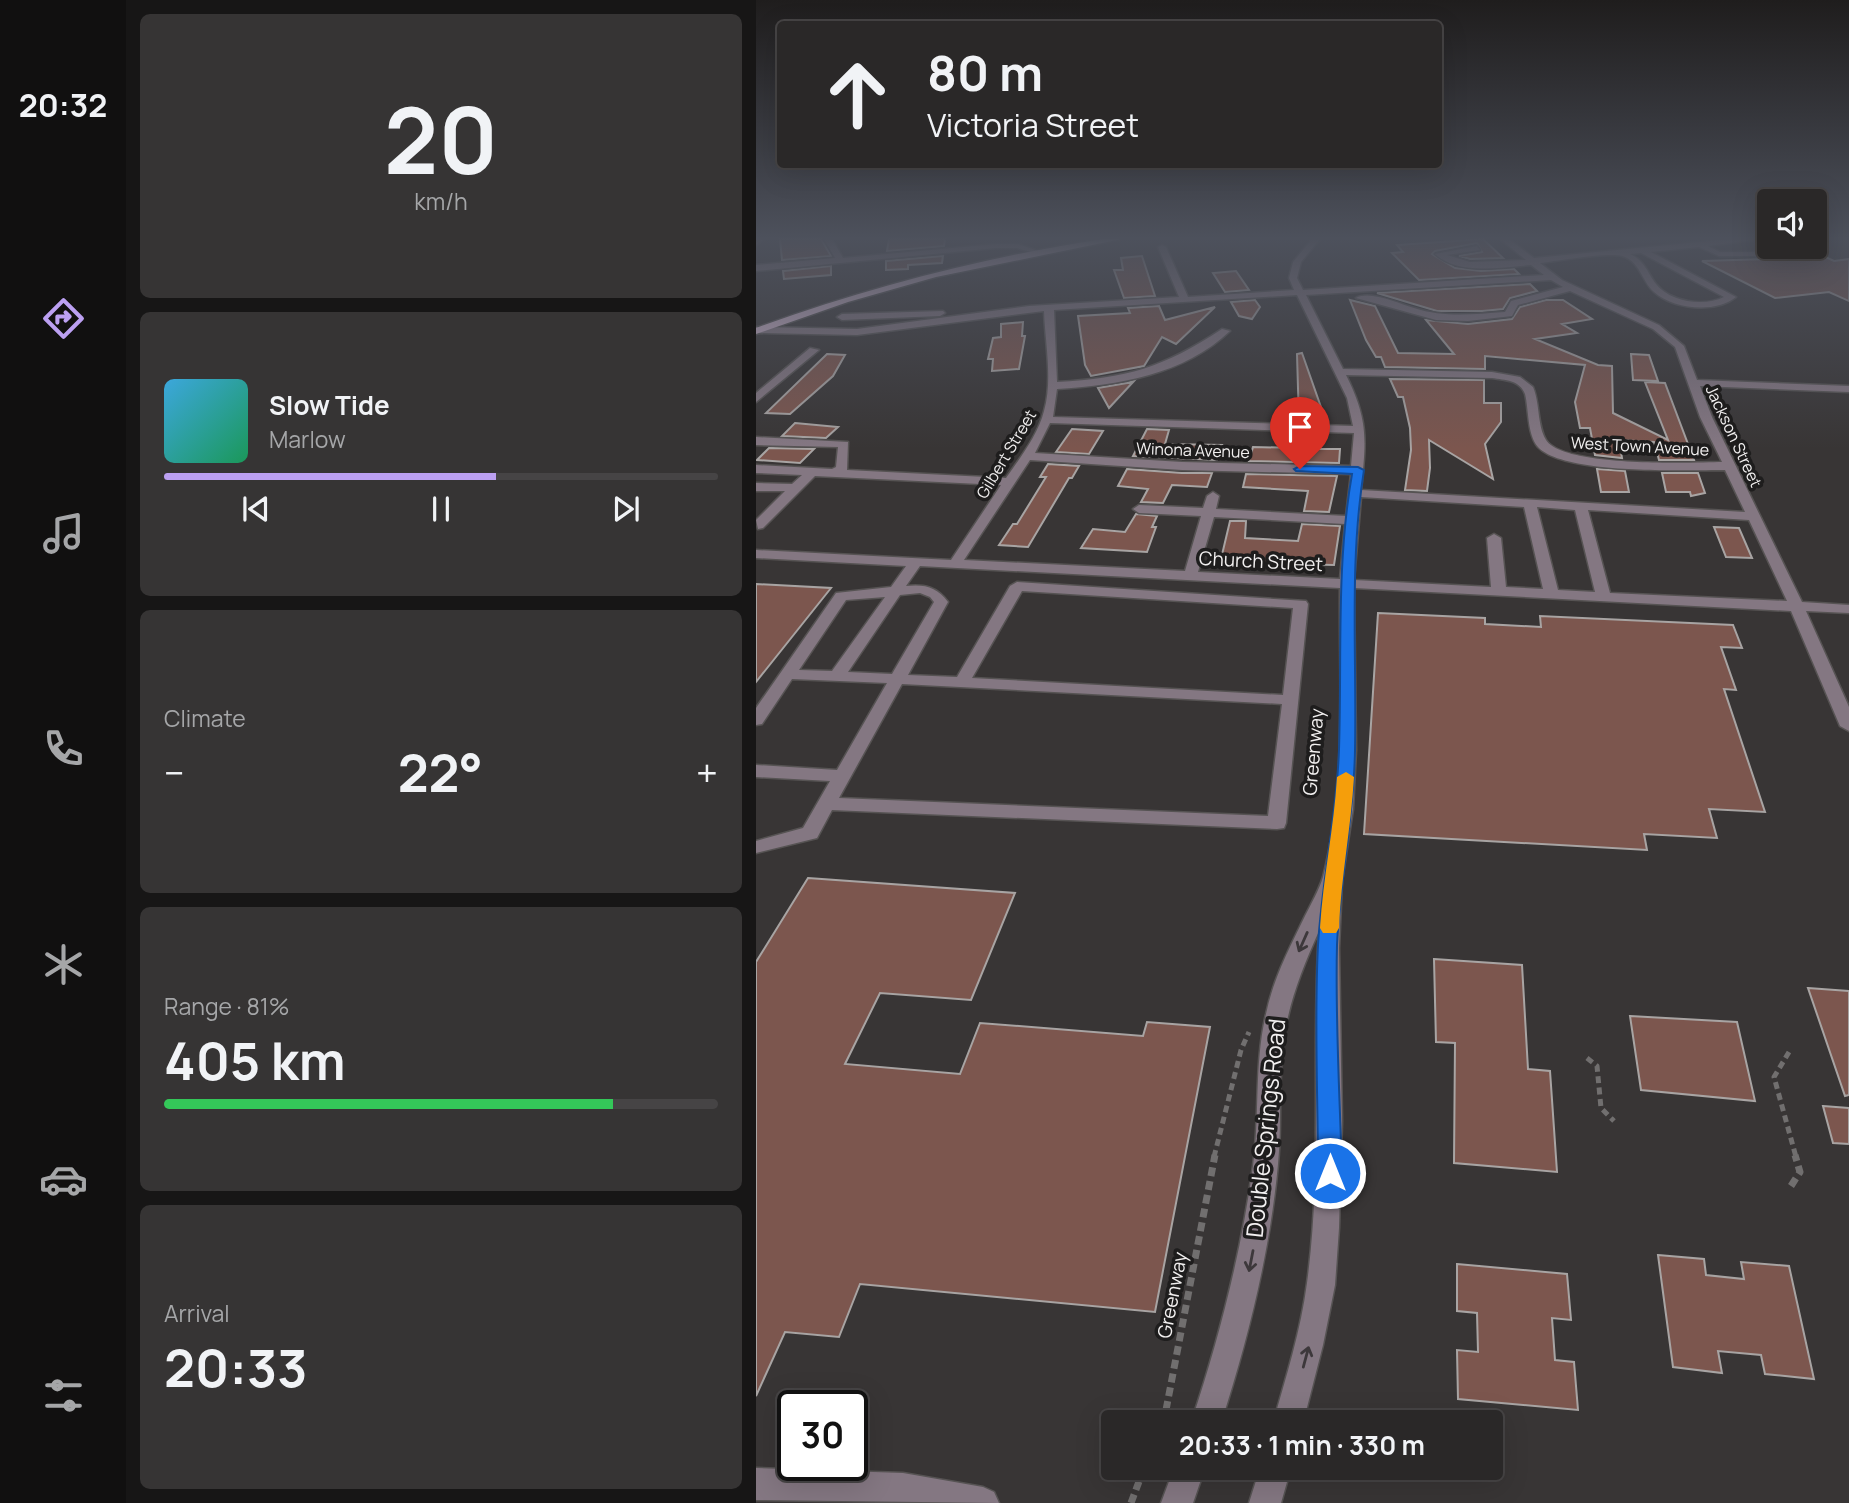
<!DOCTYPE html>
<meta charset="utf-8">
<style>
:root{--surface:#2a2828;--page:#363434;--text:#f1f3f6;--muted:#a5a6a8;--line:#464445;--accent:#bca0f2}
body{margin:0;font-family:Manrope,sans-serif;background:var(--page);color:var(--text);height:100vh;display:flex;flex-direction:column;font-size:26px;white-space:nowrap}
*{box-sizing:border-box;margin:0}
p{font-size:23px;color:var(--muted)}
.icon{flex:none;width:38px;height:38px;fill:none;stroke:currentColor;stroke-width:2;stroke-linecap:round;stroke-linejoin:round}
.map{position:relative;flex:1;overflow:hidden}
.side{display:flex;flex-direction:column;gap:14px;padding:14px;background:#171616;width:630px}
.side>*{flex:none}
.top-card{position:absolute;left:21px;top:21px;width:665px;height:147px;border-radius:7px;box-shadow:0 7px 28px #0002,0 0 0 2px var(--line);background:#2a2828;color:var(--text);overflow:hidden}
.fabs{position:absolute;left:1001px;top:189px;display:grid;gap:14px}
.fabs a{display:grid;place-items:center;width:70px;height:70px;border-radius:7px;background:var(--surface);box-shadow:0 7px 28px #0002,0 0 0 2px var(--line);font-size:35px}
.speed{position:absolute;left:21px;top:1390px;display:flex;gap:14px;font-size:35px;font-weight:700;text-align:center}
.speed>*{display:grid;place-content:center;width:91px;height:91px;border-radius:50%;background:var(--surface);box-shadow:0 7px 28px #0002,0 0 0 2px var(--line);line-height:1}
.speed .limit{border:4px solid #111;border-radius:10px;background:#fff;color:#111}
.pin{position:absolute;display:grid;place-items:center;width:60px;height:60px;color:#fff;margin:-72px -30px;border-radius:50% 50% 50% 0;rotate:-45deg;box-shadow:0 0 7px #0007}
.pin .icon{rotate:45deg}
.me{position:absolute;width:77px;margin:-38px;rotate:0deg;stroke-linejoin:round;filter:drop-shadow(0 0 5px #0008)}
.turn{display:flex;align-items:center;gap:24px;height:147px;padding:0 35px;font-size:32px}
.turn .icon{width:91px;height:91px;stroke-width:2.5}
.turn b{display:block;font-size:49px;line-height:60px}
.big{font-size:52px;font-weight:700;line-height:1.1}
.side .card{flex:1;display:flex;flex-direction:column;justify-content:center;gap:10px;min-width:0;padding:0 24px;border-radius:10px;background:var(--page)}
.side .dial{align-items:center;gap:0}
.dial b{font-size:91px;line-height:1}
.song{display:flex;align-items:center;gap:21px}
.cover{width:84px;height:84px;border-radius:10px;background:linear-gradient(135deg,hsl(200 70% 55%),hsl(150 70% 35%))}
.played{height:7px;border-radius:4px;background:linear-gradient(90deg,var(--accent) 60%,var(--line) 60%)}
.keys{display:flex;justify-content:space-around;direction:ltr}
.heat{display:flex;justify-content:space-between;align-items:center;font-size:38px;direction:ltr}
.charge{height:10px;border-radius:5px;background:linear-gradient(90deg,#34c759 81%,var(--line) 0)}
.trip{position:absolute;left:345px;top:1410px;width:402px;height:70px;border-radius:7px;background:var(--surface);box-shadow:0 7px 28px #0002,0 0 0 2px var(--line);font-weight:700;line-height:70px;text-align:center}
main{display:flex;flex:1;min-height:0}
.dock{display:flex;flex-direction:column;width:126px;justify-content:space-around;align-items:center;background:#111010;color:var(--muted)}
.dock .icon{width:49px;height:49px}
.dock .on{color:var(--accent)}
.dock b{font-size:32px;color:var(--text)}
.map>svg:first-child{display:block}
.building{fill:#7c564e;stroke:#a8a4a3;stroke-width:2}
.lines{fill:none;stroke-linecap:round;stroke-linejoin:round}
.minor-casing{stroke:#565353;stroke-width:3}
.major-casing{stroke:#565353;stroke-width:3}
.path-far1{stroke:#716f6f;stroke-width:5;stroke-dasharray:7 4.5;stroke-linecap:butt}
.path{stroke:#716f6f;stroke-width:7;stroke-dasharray:9 5;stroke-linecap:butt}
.minor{fill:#847782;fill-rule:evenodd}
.major{fill:#d1b7ce;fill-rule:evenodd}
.oneway{stroke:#3d383b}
.route{fill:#1a73e8;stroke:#114b97;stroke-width:2}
.slow{fill:#f59e0b}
.labels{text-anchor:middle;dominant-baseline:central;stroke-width:7;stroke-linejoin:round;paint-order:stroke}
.far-street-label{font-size:16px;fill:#f2f0f0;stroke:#1e1d1d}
.street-label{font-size:19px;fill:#f2f0f0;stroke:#1e1d1d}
.near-street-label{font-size:23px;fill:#f2f0f0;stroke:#1e1d1d}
</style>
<main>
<nav class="dock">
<b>20:32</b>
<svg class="icon on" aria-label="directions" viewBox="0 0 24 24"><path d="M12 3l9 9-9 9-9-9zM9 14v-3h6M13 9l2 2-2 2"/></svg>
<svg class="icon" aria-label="music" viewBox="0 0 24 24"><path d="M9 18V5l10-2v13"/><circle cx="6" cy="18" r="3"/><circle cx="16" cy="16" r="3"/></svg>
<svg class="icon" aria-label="phone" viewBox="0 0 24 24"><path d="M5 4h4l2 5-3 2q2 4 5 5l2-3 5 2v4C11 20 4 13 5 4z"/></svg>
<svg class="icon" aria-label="climate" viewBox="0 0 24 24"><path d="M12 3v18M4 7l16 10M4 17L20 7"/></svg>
<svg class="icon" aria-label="car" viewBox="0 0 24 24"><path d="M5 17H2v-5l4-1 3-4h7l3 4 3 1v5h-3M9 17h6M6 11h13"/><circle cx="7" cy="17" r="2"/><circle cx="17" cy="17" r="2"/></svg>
<svg class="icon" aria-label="filters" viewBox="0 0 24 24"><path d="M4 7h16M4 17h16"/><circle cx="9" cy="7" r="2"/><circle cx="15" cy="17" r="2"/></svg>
</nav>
<section class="side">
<div class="card dial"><b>20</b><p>km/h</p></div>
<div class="card">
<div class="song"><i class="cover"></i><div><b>Slow Tide</b><p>Marlow</p></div></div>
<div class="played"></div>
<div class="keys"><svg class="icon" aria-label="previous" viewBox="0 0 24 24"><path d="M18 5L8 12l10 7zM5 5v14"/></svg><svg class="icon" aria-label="pause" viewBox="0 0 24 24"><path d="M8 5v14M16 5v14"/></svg><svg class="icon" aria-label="next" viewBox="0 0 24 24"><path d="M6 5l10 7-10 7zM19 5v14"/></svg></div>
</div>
<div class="card"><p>Climate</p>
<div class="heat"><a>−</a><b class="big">22°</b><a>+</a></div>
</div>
<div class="card"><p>Range · 81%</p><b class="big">405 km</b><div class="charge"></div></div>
<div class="card"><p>Arrival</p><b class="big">20:33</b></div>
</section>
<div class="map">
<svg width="1093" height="1503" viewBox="0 0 1093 1503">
<rect width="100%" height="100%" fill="#383535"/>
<path class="building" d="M 24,239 L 65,239 L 75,256 L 26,260 Z
M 133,239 L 189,239 L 188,246 L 131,251 Z
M 727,239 L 747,258 L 714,259 L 703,256 L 726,252 L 721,243 L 679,251 L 676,254 L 699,268 L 725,271 L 758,269 L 763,274 L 663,280 L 636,253 L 647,252 L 641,245 Z
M 1052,249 L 1078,261 L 1093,259 L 1093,301 L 1073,292 L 1019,298 L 946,261 L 1011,259 L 1013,254 Z
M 187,256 L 186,263 L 152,265 L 152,269 L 130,270 L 130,261 Z
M 386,256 L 399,296 L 368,298 L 358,270 L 367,270 L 365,258 Z
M 75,266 L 75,275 L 28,279 L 27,271 Z
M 480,271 L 493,290 L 469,292 L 457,273 Z
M 774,284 L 781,291 L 754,298 L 747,309 L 726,311 L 681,311 L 621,293 Z
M 499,300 L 504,307 L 496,319 L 483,316 L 475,302 Z
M 594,300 L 619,306 L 642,353 L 698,354 L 670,320 L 712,324 L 756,319 L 764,307 L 790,300 L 807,300 L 836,319 L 806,324 L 821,333 L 779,339 L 842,365 L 856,366 L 857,413 L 912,440 L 889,382 L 909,383 L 938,460 L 903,460 L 898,442 L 863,440 L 866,458 L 839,455 L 834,428 L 824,428 L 819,402 L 829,365 L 729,356 L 729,369 L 629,367 L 625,357 L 620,357 L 610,340 Z
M 403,306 L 409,320 L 459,307 L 420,344 L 406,337 L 388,366 L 335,376 L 329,365 L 322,316 L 374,313 L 372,308 Z
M 267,322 L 266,336 L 269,336 L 263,369 L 236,371 L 237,359 L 232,359 L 237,338 L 245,337 L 245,324 Z
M 546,353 L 566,410 L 562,410 L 562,422 L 543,422 L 541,354 Z
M 71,354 L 89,355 L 77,376 L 34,414 L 10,413 Z
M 875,354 L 893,355 L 902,381 L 877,380 Z
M 634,379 L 728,380 L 728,403 L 745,403 L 745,422 L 729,444 L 737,479 L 673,440 L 674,468 L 671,491 L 649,490 L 655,450 L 654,428 L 647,397 L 642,397 Z
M 378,381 L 353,408 L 342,388 L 371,383 Z
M 39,423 L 82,427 L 70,438 L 26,436 Z
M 316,429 L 347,431 L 333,454 L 300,452 Z
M 391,429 L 413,430 L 409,444 L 466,445 L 461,460 L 377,456 Z
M 543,434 L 563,434 L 563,449 L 584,449 L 583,463 L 493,461 L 497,447 L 544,448 Z
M 13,448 L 58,449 L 44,463 L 1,460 Z
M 292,464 L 323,466 L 316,478 L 313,478 L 272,547 L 243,545 L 257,524 L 261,524 L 290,477 L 284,477 Z
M 371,469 L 426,473 L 456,473 L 451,487 L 416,485 L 407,503 L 385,502 L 392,489 L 362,486 Z
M 841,469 L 869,471 L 873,492 L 845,492 Z
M 906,473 L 942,473 L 949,493 L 935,496 L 934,492 L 910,492 Z
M 490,474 L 581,476 L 573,512 L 548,511 L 552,491 L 487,487 Z
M 380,514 L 401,516 L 396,527 L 400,527 L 391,552 L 325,548 L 337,529 L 369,532 Z
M 474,521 L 490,521 L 489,538 L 542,541 L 546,524 L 584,526 L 578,565 L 498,563 L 499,561 L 465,559 Z
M 958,527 L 983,528 L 996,558 L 970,557 Z
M 0,584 L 75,588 L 0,682 Z
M 622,613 L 729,618 L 729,624 L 785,627 L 784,616 L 977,625 L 986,648 L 965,647 L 980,690 L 968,689 L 1009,812 L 953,809 L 961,838 L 888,834 L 891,850 L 608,834 Z
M 52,878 L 259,893 L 215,1000 L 124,993 L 89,1064 L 204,1074 L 224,1023 L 387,1036 L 391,1022 L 454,1027 L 399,1312 L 104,1284 L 83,1337 L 29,1332 L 0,1396 L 0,962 Z
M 678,959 L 766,965 L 772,1069 L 794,1071 L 801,1172 L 698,1163 L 699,1043 L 680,1042 Z
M 1052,988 L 1093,991 L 1093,1095 L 1089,1096 Z
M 874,1016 L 981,1022 L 999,1101 L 885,1090 Z
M 1067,1106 L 1093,1108 L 1093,1144 L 1077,1143 Z
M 902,1255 L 948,1259 L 950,1275 L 988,1279 L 985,1262 L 1033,1266 L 1058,1379 L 1009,1374 L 1005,1355 L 962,1351 L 966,1373 L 917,1367 Z
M 701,1264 L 811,1274 L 815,1320 L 796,1318 L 799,1360 L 818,1362 L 822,1410 L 702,1399 L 701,1350 L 722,1352 L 721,1313 L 701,1311 Z"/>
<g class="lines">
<defs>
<path id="minor" d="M 0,239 L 8,239 L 0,245 Z
M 68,239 L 76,239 L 87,258 L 240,244 L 262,244 L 285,252 L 281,254 L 261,248 L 240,248 L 0,271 L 0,265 L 79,258 Z
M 556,239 L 564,239 L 545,262 L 541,278 L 547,290 L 788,275 L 775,265 C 745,267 703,276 679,254 L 721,246 L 724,250 L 691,255 L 714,262 L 770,260 L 744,239 L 753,239 L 778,258 L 975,239 L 1003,239 L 952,246 L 964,252 L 1008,252 L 1011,256 L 963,256 L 943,247 L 895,252 L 980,297 C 959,314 917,309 898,292 C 885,280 884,261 866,256 C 852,252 801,261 784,263 L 806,280 L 903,325 L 928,346 L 941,380 L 1093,386 L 1093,392 L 944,386 L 956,417 L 1046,602 L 1093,605 L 1093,613 L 1050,611 L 1093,707 L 1093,731 L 1084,726 L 1035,611 L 598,588 L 600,750 L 597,809 L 586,881 L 583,948 L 586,1121 L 583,1228 L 579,1285 L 567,1345 L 547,1423 L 517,1423 C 530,1377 545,1330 551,1283 C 567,1165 555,1048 563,931 C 546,969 531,1006 527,1047 C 522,1086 526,1125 522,1164 C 514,1252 492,1339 465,1423 L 435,1423 C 463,1339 485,1254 497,1166 C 504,1116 498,1064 510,1014 C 517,979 534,947 549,916 C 555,904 563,890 567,877 C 591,784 583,683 584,588 L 164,566 L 150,586 C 169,584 181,587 192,602 L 152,675 L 201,677 L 254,586 L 261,582 L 550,601 L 552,604 L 530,823 L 528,828 L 521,829 L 76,810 L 61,838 L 0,853 L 0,841 L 47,828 L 74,781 L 0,777 L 0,765 L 81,770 L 131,683 L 36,679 L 6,724 L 0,725 L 0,708 L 80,593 L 135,587 L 150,566 L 0,558 L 0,550 L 195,560 L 245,485 L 59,476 L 7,528 L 2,529 L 0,520 L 29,491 L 0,491 L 0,483 L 36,484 L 46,475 L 0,473 L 0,465 L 76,469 L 80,467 L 82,447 L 0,445 L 0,437 L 92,442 L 91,470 L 250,478 C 264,458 282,435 288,411 C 297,380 289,342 288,311 L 101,335 L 0,333 L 0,327 L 101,329 L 273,306 L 423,297 L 402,247 L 406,245 L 410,247 L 432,297 L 538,290 L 533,278 L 537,262 ZM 885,253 L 968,297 C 948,307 914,302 900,284 C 891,272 889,261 874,254 ZM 795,280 L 807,287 L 755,301 L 749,312 C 718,314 689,318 658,308 C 643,304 614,290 600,298 L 680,320 L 712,321 L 756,316 L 762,305 L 814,291 L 897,329 L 919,347 L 944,417 L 966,462 C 934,463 807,467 790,440 C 781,425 784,403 777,387 L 764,377 L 736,372 L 587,369 L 550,295 ZM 541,295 L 591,398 L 597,426 L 297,417 L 301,389 C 362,385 428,375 474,331 L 466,329 C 407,368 371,378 301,382 L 298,310 ZM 590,375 L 736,378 C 749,380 764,380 769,394 C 773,410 771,434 782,447 C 808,475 931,470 969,470 L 989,512 L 605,490 C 610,441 613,421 590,375 ZM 294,423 L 598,433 L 595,466 L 426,462 L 279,453 ZM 274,460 L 426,470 L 595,474 L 590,516 L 460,509 L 463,496 L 457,492 L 451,496 L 447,508 L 383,505 L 377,509 L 383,513 L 445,516 L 429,571 L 208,560 ZM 605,497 L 768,507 L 787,589 L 750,587 L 745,538 L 738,534 L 731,538 L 735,587 L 598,580 ZM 781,507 L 819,510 L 839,592 L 802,590 ZM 832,510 L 993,520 L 1031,601 L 854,593 ZM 458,517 L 589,524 L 584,579 L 442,572 ZM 266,591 L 537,608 L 527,695 L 216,678 ZM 164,593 L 174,597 L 178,602 L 136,674 L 92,672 L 144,595 ZM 129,597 L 76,671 L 43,670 L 90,600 ZM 146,684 L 526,704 L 512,816 L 83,798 Z
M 187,311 L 189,313 L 184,316 L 86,320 L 81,317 L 86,314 Z
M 54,348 L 63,350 L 0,402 L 0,393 Z
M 0,1468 L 147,1473 L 227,1487 L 238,1492 L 243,1503 L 0,1500 Z
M 418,1468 L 449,1468 L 437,1503 L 405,1503 Z
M 504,1468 L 535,1468 L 525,1503 L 493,1503 Z"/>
<path id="major" d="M 347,239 L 366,239 L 180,277 L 92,302 L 0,334 L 0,328 C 113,287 228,257 347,239 Z"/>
</defs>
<use href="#minor" class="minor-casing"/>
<use href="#major" class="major-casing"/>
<path class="path-far1" d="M 1033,1052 L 1018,1077 L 1040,1157
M 831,1058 L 841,1066 L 845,1108 L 858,1121
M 458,1157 L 485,1050 L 493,1032"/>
<path class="path" d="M 1035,1186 L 1044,1172 L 1039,1155
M 405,1423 L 410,1410 L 459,1155
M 375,1503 L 388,1468"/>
<use href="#minor" class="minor"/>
<use href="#major" class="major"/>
</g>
<defs><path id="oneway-shaft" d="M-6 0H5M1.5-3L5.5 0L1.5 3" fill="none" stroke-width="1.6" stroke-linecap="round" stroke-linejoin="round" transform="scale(1.75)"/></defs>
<g class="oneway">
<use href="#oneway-shaft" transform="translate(547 942) rotate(114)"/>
<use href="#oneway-shaft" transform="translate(495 1261) rotate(101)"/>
<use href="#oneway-shaft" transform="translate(550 1357) rotate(-75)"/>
</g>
<linearGradient id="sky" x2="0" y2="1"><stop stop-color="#1f1d1d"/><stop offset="0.53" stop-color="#4d515c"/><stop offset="1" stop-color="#4d515c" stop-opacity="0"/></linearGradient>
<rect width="1093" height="449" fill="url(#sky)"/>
<path class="route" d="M 544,466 L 602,467 L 608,470 C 593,564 601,656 599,751 C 598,816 584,880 581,945 C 579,1021 584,1098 586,1173 L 582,1181 L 574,1184 L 566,1181 L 562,1173 C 562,1097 558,1020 562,945 C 566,879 581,815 583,749 C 586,657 580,565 596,474 L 540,471 L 538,469 Z"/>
<path class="slow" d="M 590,772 L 598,777 C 595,828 585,877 583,928 L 580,933 L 567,933 L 564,928 C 567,877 578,828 581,777 Z"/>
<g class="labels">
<g class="far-street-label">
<text transform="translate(978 436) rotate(65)">Jackson Street</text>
<text transform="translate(884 446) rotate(3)">West Town Avenue</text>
<text transform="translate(437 450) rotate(2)">Winona Avenue</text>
<text transform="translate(250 454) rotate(-59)">Gilbert Street</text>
</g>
<g class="street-label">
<text transform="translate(505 561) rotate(3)">Church Street</text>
<text transform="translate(557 752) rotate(-85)">Greenway</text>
<text transform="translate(416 1295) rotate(-79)">Greenway</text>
</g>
<g class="near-street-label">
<text transform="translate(509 1128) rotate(-84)">Double Springs Road</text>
</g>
</g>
</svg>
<div class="fabs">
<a><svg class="icon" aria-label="sound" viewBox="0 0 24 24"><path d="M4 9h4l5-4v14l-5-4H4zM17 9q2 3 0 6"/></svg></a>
</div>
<div class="speed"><div class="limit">30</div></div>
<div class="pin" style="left:544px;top:469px;background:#d93025"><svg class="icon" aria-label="arrive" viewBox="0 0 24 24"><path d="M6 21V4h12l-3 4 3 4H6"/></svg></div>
<svg class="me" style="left:574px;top:1173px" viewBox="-20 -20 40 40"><circle r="17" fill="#1a73e8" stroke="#fff" stroke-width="3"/><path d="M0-11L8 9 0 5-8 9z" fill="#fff"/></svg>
<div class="trip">20:33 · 1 min · 330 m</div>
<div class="top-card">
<div class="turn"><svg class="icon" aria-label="ahead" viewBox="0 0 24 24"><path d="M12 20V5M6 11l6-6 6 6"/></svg><div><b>80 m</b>Victoria Street</div></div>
</div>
</div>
</main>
